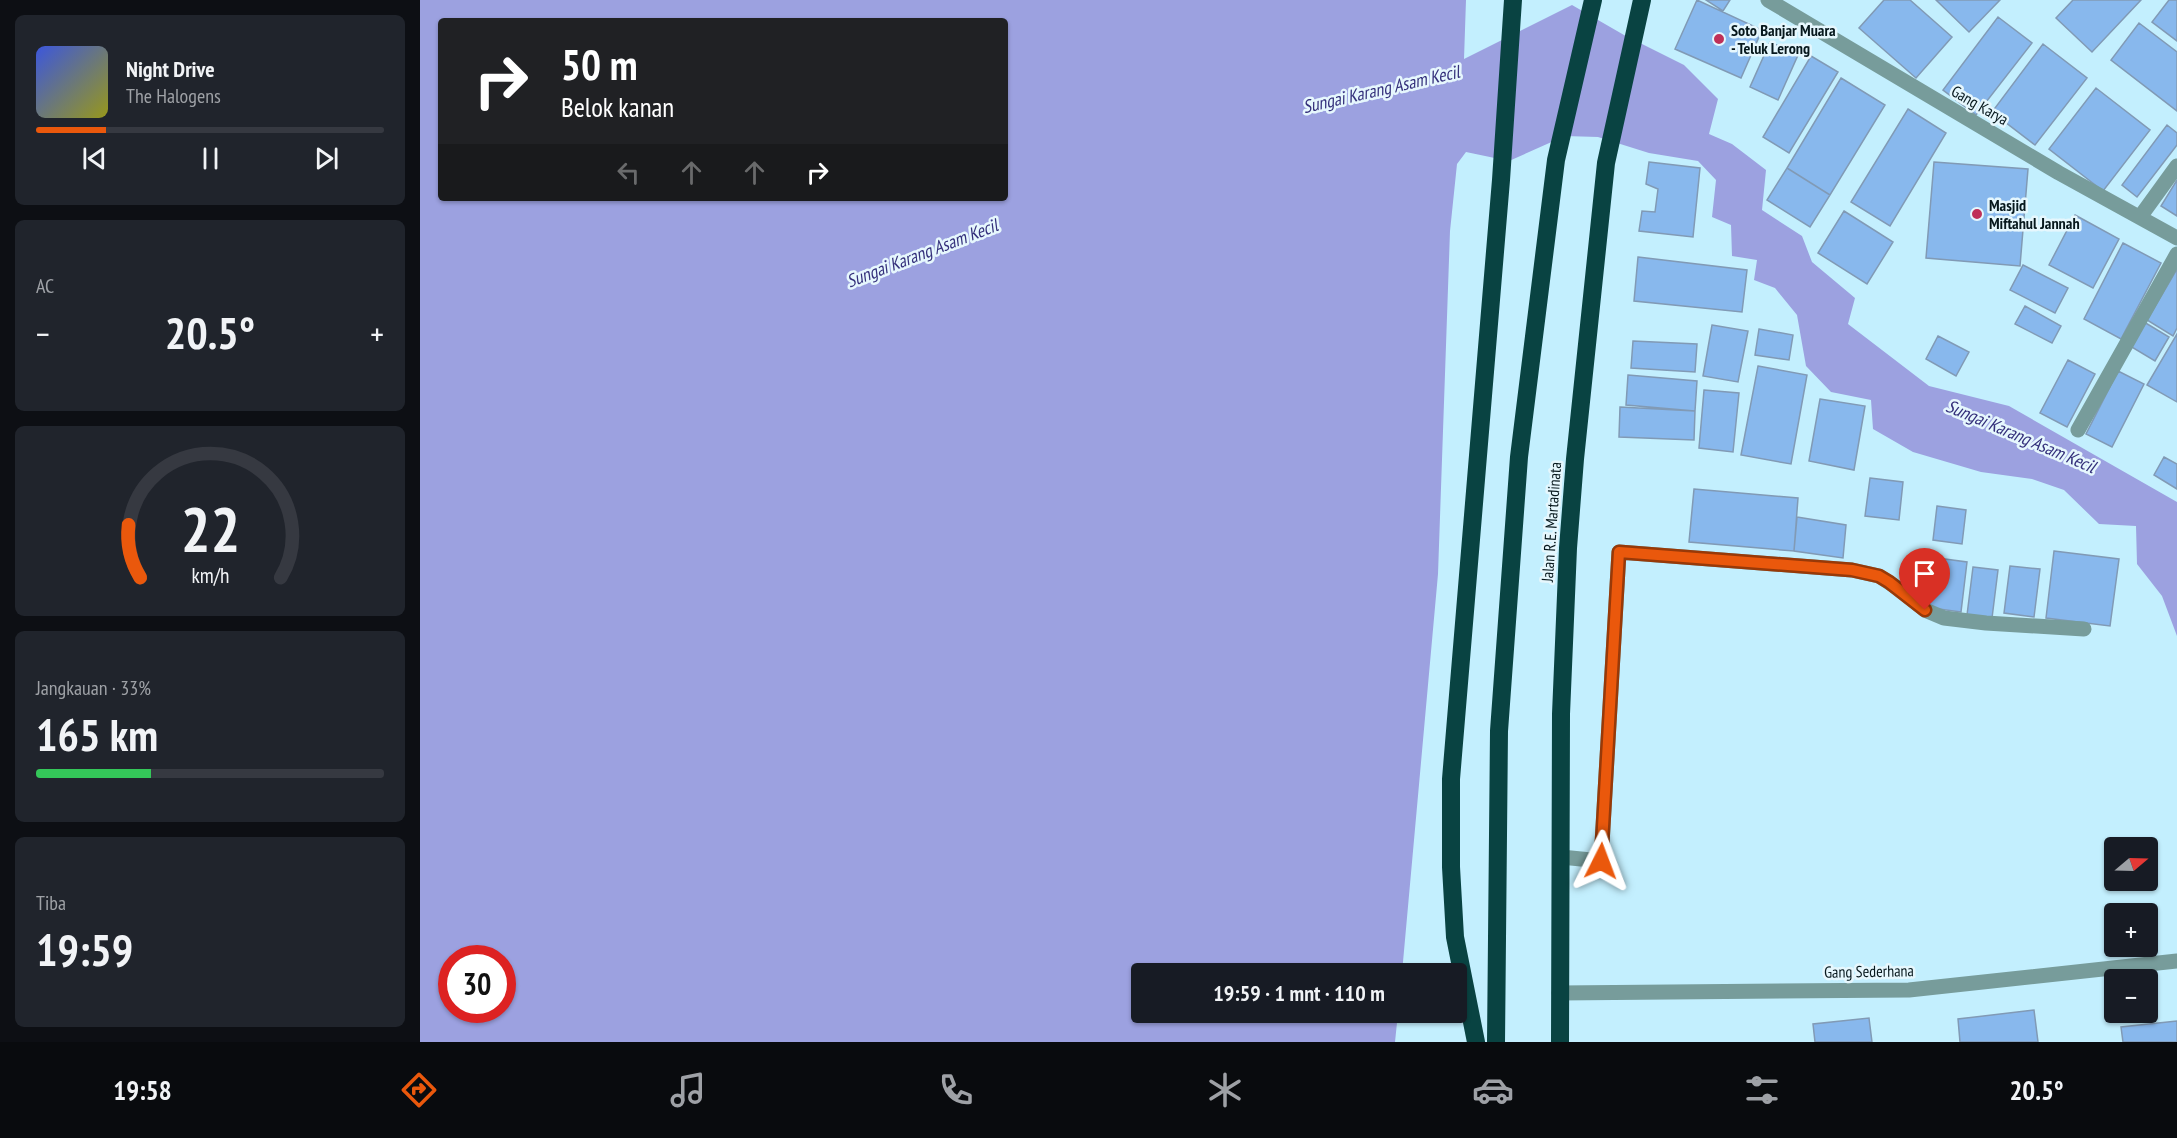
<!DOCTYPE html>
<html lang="id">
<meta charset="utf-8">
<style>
:root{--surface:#171b24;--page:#20242c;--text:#f1f3f6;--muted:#9ea1a6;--line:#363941;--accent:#ea580c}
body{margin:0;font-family:"PT Sans Narrow",sans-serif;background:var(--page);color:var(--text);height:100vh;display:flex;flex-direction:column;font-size:22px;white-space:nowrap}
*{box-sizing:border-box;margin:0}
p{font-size:20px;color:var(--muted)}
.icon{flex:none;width:33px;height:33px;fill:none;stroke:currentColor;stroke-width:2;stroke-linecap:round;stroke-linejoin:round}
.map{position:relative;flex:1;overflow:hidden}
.panel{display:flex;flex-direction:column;gap:15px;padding:15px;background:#0d0f14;width:420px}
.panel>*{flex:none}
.top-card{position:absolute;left:18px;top:18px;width:570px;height:183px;border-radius:6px;box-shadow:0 2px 4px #0004;background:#202124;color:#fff;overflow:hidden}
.needle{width:39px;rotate:71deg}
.tools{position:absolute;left:1684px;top:837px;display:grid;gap:12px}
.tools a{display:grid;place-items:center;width:54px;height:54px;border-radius:6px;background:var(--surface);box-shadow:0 2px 4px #0004;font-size:30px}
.speed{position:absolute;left:18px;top:945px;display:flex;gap:12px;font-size:30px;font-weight:700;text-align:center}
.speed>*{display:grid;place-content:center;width:78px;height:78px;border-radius:50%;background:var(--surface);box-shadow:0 2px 4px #0004;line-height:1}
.speed .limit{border:9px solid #d22;background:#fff;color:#111}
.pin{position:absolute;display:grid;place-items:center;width:51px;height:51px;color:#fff;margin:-62px -26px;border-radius:50% 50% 50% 0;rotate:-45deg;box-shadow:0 0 6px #0007}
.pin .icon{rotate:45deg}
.me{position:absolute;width:66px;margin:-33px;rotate:3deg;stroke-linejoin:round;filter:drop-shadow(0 0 4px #0008)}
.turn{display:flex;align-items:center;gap:21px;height:126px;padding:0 24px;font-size:27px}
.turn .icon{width:78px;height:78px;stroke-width:2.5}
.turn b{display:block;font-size:42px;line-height:51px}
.lanes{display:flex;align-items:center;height:57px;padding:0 24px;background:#0003;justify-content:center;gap:30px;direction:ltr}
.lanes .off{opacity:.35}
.big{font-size:45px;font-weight:700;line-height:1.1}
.panel .widget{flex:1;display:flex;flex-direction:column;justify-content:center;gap:9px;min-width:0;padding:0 21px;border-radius:9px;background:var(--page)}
.panel .dial{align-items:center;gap:0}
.dial svg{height:156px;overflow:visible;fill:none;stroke:var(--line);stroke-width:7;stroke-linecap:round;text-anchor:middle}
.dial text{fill:var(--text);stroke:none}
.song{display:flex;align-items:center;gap:18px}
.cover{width:72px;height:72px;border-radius:9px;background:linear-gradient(135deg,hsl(230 70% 55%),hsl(60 70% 35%))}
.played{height:6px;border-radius:3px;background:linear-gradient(90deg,var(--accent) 20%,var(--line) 20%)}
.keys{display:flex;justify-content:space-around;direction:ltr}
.heat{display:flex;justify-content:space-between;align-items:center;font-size:33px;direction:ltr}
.charge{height:9px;border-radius:4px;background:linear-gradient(90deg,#34c759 33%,var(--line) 0)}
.trip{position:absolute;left:711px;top:963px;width:336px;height:60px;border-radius:6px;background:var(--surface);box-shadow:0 2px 4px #0004;font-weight:700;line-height:60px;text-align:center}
.tab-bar{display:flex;height:96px;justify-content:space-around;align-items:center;background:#090b0e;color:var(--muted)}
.tab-bar .icon{width:42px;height:42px}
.tab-bar .active{color:var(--accent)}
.tab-bar b{font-size:27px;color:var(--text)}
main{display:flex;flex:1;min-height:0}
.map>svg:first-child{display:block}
.water{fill:#9ca1e0;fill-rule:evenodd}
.building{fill:#88b8ed;stroke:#819ab5;stroke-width:1.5}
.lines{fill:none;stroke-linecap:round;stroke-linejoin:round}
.street{stroke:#779c9b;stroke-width:15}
.highway{stroke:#094342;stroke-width:18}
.route-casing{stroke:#983908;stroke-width:15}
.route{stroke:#ea580c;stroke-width:10}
.poi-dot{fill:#bf3059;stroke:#e6f7fd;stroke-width:2}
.labels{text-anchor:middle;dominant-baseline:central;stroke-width:5;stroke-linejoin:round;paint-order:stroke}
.poi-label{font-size:16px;font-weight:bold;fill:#07181d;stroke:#e6f7fd;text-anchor:start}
.street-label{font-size:16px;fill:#07181d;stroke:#e6f7fd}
.water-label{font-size:18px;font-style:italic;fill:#34307b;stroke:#e6f7fd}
</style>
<main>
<section class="panel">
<div class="widget">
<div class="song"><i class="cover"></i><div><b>Night Drive</b><p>The Halogens</p></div></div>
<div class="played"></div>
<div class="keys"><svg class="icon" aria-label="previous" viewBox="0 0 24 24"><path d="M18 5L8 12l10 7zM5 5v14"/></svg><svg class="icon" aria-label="pause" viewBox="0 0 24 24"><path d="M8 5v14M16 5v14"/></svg><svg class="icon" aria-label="next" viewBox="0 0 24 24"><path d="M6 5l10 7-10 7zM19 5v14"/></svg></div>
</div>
<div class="widget"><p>AC</p>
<div class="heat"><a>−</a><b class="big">20.5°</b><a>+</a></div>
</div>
<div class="widget dial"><svg viewBox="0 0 100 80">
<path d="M14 69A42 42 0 1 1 86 69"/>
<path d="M14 69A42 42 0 0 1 8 42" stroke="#ea580c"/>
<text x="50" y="56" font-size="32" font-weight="700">22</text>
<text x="50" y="72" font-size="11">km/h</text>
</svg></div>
<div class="widget"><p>Jangkauan · 33%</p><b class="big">165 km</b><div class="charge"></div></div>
<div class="widget"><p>Tiba</p><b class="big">19:59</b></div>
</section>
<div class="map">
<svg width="1757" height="1042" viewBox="0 0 1757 1042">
<rect width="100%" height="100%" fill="#c3effe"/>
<path class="water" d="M 0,0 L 1046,0 L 1044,59 L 1152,5 L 1204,35 L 1264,65 L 1298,99 L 1289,134 L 1312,144 L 1346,170 L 1342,210 L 1382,236 L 1392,262 L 1435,298 L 1428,324 L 1509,386 L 1589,406 L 1757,502 L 1757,636 L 1742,596 L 1717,564 L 1716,526 L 1679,524 L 1644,490 L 1612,479 L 1561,472 L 1493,452 L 1453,429 L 1451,400 L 1411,392 L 1386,366 L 1377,315 L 1355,288 L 1334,280 L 1337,260 L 1312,256 L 1311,225 L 1292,217 L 1296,180 L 1278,161 L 1229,153 L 1178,137 L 1145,136 L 1089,161 L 1046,152 L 1037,164 L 1030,231 L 1018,574 L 982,973 L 722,974 L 722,1012 L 978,1013 L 975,1042 L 0,1042 ZM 21,21 L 585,21 L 585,198 L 21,198 ZM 32,958 L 82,958 L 82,1010 L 32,1010 Z"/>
<path class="building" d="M 1277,0 L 1342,30 L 1321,78 L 1255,49 Z
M 1286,0 L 1310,0 L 1303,11 Z
M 1464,0 L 1490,0 L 1532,37 L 1496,78 L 1439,28 Z
M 1516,0 L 1580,0 L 1549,32 Z
M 1653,0 L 1721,0 L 1672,52 L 1636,18 Z
M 1749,0 L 1757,0 L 1757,41 L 1732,22 Z
M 1578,17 L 1612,43 L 1556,115 L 1523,90 Z
M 1719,23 L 1757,52 L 1757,111 L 1691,60 Z
M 1350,42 L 1378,55 L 1358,100 L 1330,87 Z
M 1623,44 L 1667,78 L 1615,145 L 1572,112 Z
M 1391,56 L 1418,72 L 1369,153 L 1343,137 Z
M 1421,78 L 1465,105 L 1410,195 L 1367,168 Z
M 1676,88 L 1730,130 L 1683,191 L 1629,149 Z
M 1488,109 L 1526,133 L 1470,226 L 1431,202 Z
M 1747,125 L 1757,133 L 1757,145 L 1717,197 L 1702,185 Z
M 1229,162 L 1280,168 L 1273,237 L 1219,231 L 1222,211 L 1235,212 L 1238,189 L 1226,184 Z
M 1514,162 L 1608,169 L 1600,266 L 1506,258 Z
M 1367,168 L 1410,195 L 1390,227 L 1347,200 Z
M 1757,180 L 1757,216 L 1741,206 Z
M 1424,211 L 1473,242 L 1447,284 L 1398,253 Z
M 1655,215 L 1699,239 L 1673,288 L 1629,265 Z
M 1703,243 L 1741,263 L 1701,339 L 1664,319 Z
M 1218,257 L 1327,270 L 1322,312 L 1214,301 Z
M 1603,265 L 1648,288 L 1635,313 L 1590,290 Z
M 1757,269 L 1757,328 L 1753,336 L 1727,320 Z
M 1605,306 L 1641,326 L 1632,343 L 1595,324 Z
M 1724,322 L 1749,337 L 1735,361 L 1710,346 Z
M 1292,325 L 1328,331 L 1318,382 L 1283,376 Z
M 1339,329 L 1373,335 L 1369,360 L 1335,355 Z
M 1757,334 L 1757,402 L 1727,385 Z
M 1518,336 L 1549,352 L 1536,376 L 1506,359 Z
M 1213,341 L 1277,344 L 1275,372 L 1211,368 Z
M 1648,360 L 1675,374 L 1647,427 L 1620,413 Z
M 1338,366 L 1387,375 L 1371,464 L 1321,455 Z
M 1698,371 L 1724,384 L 1692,447 L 1666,434 Z
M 1208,375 L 1277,381 L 1275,411 L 1206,405 Z
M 1284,390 L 1319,393 L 1313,452 L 1279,448 Z
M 1400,399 L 1445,406 L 1434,470 L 1389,461 Z
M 1200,407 L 1275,411 L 1274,440 L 1199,437 Z
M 1744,457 L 1757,464 L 1757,489 L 1734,475 Z
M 1450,478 L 1483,482 L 1479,520 L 1445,516 Z
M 1274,489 L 1378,498 L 1374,551 L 1269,542 Z
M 1517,506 L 1546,510 L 1542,544 L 1513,540 Z
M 1377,517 L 1426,525 L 1423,558 L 1374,551 Z
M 1634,551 L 1699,559 L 1690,626 L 1626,618 Z
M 1510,557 L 1547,562 L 1541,612 L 1504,607 Z
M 1590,566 L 1620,569 L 1614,617 L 1584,613 Z
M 1553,567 L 1578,570 L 1572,618 L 1547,615 Z
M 1614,1010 L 1618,1042 L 1540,1042 L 1538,1019 Z
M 1449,1018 L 1452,1042 L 1395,1042 L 1393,1024 Z
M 1757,1021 L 1757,1042 L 1703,1042 L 1701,1027 Z"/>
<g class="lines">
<path class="street" d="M 1348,0 L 1639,173 L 1757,238
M 1720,217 L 1757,166
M 1658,430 L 1757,254
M 1141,857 L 1181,861 L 1199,552 L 1432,570 L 1459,576 L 1479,589 L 1505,610 L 1524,618 L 1566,623 L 1664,629
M 1139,993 L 1489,990 L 1757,961"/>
<path class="highway" d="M 1056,1042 L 1035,937 L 1031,867 L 1031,779 L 1081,180 L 1093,0
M 1076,1042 L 1079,731 L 1099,457 L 1136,160 L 1173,0
M 1140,1042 L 1141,714 L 1148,548 L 1155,459 L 1186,163 L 1222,0"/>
</g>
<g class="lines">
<defs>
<path id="route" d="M 1181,861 L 1199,552 L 1432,570 L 1459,576 L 1469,582 L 1505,610"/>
</defs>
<use href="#route" class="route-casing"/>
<use href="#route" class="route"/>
</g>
<g class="poi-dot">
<circle cx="1299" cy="39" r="6"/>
<circle cx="1557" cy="214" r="6"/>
</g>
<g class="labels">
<g class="poi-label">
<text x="1311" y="30">Soto Banjar Muara<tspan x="1311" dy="18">- Teluk Lerong</tspan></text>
<text x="1569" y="205">Masjid<tspan x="1569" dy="18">Miftahul Jannah</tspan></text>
</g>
<g class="street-label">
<text transform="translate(1560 105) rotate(30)">Gang Karya</text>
<text transform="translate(1131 522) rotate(-86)">Jalan R.E. Martadinata</text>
<text transform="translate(1449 971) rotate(-1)">Gang Sederhana</text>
</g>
<g class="water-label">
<text transform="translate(961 89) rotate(-13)">Sungai Karang Asam Kecil</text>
<text transform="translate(502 253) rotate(-21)">Sungai Karang Asam Kecil</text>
<text transform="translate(1601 436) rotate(23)">Sungai Karang Asam Kecil</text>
</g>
</g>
</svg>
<div class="tools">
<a><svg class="needle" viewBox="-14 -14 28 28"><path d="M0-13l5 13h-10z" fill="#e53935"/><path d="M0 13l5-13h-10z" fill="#9ea1a6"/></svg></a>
<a>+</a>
<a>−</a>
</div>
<div class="speed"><div class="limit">30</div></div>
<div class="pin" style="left:1505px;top:610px;background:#d93025"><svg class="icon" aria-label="arrive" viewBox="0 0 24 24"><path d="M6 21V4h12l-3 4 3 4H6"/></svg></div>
<svg class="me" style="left:1181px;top:861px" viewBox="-20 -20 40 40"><path d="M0-17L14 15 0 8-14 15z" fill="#ea580c" stroke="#fff" stroke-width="4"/></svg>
<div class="trip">19:59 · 1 mnt · 110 m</div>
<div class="top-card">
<div class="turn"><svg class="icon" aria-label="right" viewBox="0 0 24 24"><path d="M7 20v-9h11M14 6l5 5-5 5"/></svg><div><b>50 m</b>Belok kanan</div></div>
<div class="lanes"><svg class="icon off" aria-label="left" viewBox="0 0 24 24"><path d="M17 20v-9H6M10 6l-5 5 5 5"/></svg><svg class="icon off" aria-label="ahead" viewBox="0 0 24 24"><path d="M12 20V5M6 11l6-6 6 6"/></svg><svg class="icon off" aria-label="ahead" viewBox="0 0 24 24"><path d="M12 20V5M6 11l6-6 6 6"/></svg><svg class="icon" aria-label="right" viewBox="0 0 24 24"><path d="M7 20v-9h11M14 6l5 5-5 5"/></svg></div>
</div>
</div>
</main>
<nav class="tab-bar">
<b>19:58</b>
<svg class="icon active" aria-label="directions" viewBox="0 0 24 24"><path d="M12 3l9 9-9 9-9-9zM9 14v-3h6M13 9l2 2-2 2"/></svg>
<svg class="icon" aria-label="music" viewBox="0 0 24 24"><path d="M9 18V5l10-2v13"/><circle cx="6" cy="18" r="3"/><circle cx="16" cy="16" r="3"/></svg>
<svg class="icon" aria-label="phone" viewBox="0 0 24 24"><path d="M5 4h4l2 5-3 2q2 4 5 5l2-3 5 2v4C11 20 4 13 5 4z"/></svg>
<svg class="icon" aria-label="climate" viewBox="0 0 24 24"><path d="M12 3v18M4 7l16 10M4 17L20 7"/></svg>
<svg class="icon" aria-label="car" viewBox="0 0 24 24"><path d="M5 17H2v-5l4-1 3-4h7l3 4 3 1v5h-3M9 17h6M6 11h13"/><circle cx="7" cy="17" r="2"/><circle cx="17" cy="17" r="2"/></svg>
<svg class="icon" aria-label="filters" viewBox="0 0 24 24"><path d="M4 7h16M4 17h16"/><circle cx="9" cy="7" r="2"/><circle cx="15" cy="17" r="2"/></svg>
<b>20.5°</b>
</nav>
